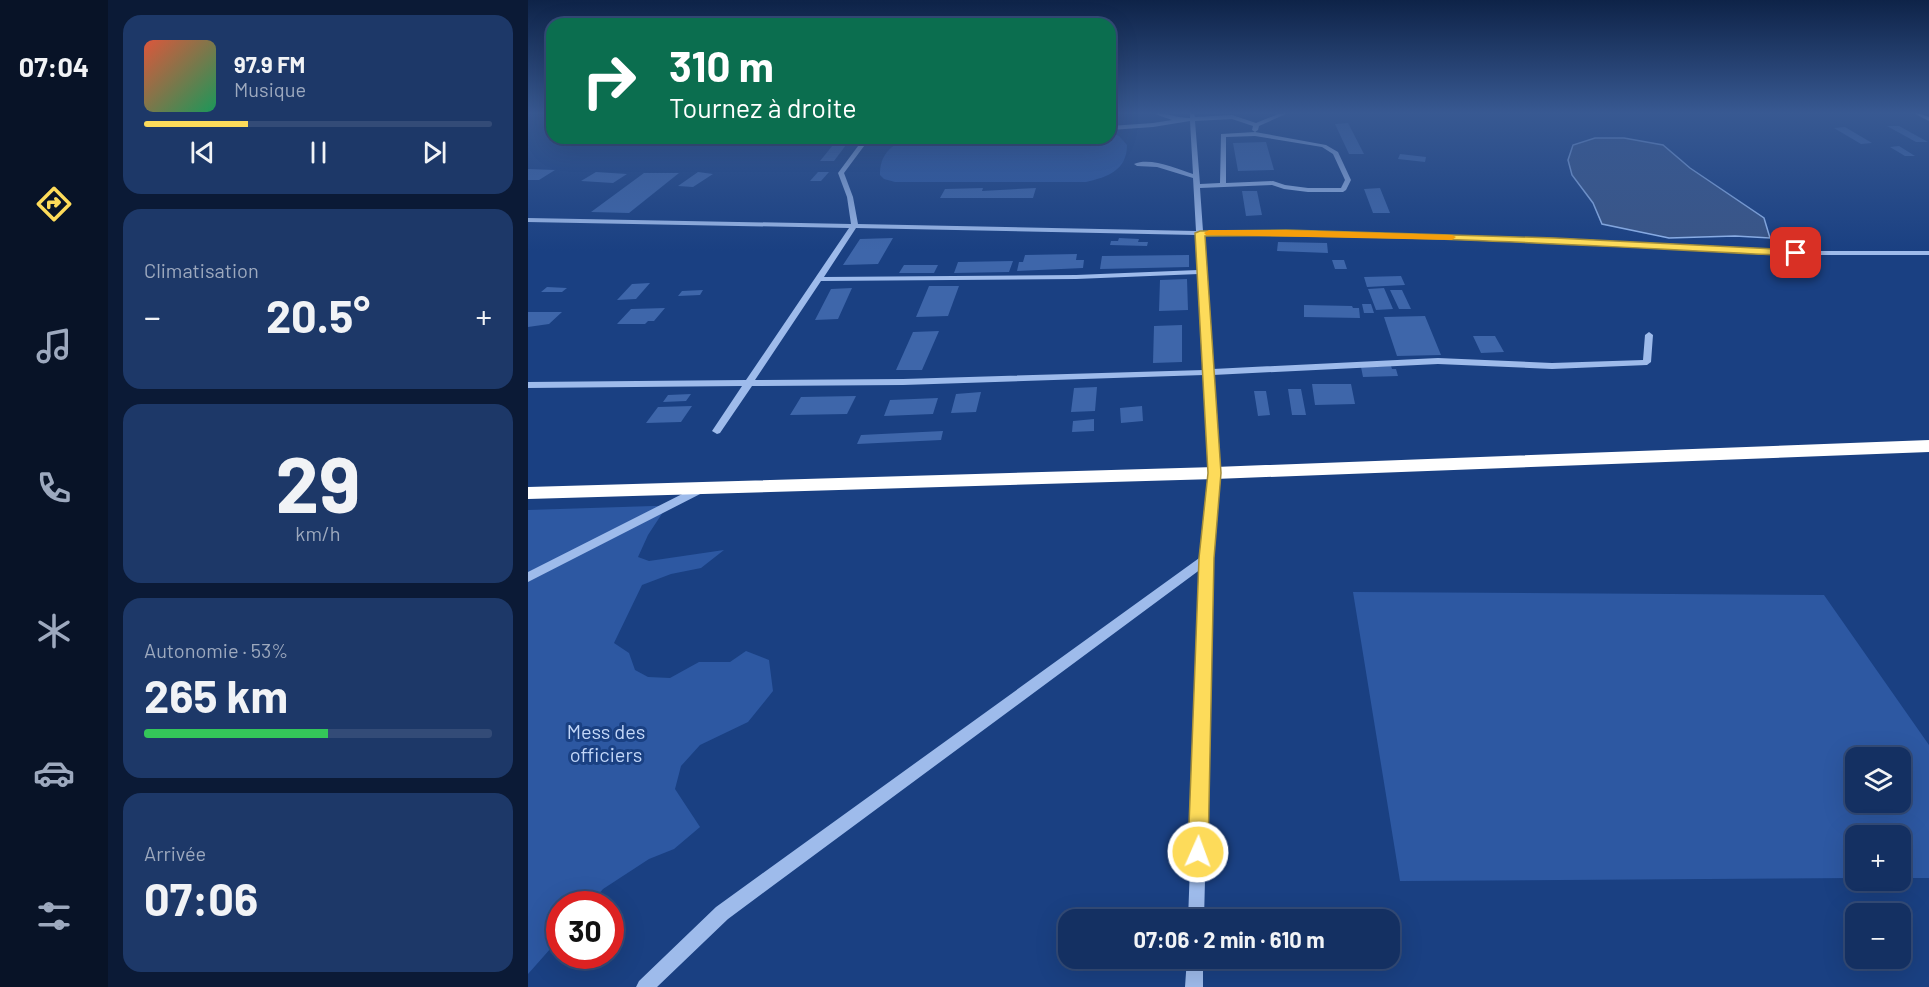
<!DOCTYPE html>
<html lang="fr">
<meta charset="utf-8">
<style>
:root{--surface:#143062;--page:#1d3868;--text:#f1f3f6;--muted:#9da9be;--line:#334b77;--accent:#fddb5a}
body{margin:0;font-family:Barlow,sans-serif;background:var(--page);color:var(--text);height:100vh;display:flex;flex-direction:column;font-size:22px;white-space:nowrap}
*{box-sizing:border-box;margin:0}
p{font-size:20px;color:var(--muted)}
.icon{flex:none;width:33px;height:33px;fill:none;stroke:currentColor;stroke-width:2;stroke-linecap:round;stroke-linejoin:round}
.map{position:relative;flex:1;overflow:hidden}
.side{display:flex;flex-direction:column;gap:15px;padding:15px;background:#0b1a36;width:420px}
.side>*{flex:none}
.top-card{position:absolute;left:18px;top:18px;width:570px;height:126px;border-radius:18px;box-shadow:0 6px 24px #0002,0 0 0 2px var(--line);background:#0b6e4f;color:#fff;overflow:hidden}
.fabs{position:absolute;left:1317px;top:747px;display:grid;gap:12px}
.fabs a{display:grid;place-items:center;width:66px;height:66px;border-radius:12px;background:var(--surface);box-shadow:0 6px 24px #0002,0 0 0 2px var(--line);font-size:30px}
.speed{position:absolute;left:18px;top:891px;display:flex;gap:12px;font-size:30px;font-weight:700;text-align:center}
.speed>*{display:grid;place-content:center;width:78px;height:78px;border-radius:50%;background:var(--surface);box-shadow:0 6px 24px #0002,0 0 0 2px var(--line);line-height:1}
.speed .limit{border:9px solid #d22;background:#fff;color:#111}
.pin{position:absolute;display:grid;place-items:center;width:51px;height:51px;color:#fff;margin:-26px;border-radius:12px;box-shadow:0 3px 9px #0006}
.me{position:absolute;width:66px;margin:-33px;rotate:2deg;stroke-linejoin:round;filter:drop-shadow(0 0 4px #0008)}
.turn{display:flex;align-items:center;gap:21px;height:126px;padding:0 24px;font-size:27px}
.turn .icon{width:78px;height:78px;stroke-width:2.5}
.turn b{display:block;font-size:42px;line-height:51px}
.big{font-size:45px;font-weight:700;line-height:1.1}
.side .tile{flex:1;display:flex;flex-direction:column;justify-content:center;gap:9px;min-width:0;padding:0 21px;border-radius:18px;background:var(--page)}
.side .dial{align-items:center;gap:0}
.dial b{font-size:78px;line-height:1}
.song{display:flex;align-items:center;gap:18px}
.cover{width:72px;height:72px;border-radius:9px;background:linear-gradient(135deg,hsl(10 70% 55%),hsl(150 70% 35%))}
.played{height:6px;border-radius:3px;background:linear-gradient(90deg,var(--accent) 30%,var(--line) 30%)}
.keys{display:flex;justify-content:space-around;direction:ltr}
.heat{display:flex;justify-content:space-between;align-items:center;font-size:33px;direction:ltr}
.charge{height:9px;border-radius:4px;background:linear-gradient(90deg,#34c759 53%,var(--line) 0)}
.trip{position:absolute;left:530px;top:909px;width:342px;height:60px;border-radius:18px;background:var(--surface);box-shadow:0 6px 24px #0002,0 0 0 2px var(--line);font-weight:700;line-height:60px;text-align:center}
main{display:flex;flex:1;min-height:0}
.tab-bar{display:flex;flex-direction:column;width:108px;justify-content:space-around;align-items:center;background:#081327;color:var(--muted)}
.tab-bar .icon{width:42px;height:42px}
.tab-bar .on{color:var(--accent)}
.tab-bar b{font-size:27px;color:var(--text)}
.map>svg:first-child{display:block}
.green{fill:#2d58a2;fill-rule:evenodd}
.water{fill:#395587;stroke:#91b5ed;stroke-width:1.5}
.building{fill:#3e66aa}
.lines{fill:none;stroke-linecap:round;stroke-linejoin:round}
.minor{fill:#9ebbeb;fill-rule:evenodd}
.highway{fill:#fff;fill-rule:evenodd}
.route{fill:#fddb5a;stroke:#a48e3a;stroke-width:1.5}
.slow{fill:#f59e0b}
.labels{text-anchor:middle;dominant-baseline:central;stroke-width:6;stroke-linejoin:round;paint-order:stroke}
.near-park-label{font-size:20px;fill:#c3d7f8;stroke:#1a4082}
</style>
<main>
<nav class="tab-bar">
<b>07:04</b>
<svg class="icon on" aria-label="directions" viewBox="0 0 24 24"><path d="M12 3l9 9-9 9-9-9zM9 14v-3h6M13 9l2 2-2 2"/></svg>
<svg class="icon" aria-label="music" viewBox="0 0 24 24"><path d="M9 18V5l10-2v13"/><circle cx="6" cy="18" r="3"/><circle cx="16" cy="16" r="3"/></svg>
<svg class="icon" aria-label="phone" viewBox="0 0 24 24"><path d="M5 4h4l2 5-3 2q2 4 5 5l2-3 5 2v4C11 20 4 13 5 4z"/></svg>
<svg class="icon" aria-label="climate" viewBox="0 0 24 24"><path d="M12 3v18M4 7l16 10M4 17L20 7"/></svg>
<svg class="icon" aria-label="car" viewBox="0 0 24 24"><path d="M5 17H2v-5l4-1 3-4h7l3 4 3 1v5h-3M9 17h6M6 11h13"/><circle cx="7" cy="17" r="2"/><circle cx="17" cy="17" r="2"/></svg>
<svg class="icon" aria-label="filters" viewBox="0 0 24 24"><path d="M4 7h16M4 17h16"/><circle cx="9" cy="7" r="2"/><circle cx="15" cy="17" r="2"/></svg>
</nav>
<section class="side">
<div class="tile">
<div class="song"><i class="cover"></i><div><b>97.9 FM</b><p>Musique</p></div></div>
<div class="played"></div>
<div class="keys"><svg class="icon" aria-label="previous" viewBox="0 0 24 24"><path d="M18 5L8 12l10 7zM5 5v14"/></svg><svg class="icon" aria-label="pause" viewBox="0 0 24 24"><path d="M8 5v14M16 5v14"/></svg><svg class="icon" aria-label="next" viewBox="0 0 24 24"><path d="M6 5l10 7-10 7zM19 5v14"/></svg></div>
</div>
<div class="tile"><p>Climatisation</p>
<div class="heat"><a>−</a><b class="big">20.5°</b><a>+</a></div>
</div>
<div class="tile dial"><b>29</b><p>km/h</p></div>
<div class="tile"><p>Autonomie · 53%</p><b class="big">265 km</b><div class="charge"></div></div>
<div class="tile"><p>Arrivée</p><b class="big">07:06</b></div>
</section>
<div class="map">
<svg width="1401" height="987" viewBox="0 0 1401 987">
<rect width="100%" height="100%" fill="#1a4082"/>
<path class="green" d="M 582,132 L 591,136 L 599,145 C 599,170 580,177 558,182 L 367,182 L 356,179 L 352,175 C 352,155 361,148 377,138 L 582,138 Z
M 125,506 L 139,506 L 120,535 L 110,557 L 121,561 L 196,550 L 173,568 L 143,574 L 114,585 L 86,643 L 101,653 L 107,670 L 120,677 L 142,678 L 171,662 L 202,662 L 218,651 L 241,660 L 245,691 L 220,722 L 172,745 L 153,766 L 147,789 L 172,827 L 146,849 L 121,859 L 75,889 L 62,904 L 32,904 L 31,939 L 0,974 L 0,510 Z
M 825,592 L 1296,595 L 1401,745 L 1401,878 L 1373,878 L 1372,836 L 1328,836 L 1327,878 L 872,881 ZM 1328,758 L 1372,758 L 1372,802 L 1328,802 Z"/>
<path class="water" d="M 1067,138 L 1096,138 L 1135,145 L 1162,168 L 1236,218 L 1242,238 L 1207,236 L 1141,238 L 1074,224 L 1065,203 L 1044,175 L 1040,160 L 1045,145 Z"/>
<path class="building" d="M 820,123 L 836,154 L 821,154 L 807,124 Z
M 1359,126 L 1371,126 L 1400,142 L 1388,142 Z
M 1317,127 L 1344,143 L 1333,144 L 1306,128 Z
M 738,142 L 746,170 L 710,171 L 705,143 Z
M 305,145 L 318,145 L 306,161 L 292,161 Z
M 1371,146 L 1387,156 L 1377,156 L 1362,147 Z
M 872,154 L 898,157 L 897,162 L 870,159 Z
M 0,169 L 27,170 L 11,180 L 0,180 Z
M 68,172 L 99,174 L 85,183 L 53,181 Z
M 170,172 L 185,174 L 165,187 L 150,186 Z
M 290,172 L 301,172 L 293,181 L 282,181 Z
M 116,173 L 151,173 L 101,213 L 63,212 Z
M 455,188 L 454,191 L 508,188 L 505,198 L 412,198 L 417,189 Z
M 852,188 L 862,213 L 845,213 L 836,189 Z
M 714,191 L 729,191 L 734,215 L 718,216 Z
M 365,238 L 350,264 L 315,265 L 332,239 Z
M 591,238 L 611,239 L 610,242 L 620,242 L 619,246 L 582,245 L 583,241 L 590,241 Z
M 750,242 L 799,243 L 800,253 L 749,251 Z
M 549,254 L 548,260 L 556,260 L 555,268 L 489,271 L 491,262 L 495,262 L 497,255 Z
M 661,255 L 661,267 L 572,269 L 574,256 Z
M 804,260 L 816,260 L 819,269 L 807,269 Z
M 485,261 L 481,272 L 426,273 L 430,262 Z
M 376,265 L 410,265 L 406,273 L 371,273 Z
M 873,276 L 877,285 L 839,287 L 836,277 Z
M 659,279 L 660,310 L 631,311 L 632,280 Z
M 122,283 L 108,299 L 89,300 L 104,284 Z
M 401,286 L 431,286 L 420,316 L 388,317 Z
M 19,287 L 39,288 L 34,292 L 13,292 Z
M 324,288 L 310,319 L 287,320 L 303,289 Z
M 856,288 L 865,309 L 848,310 L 840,289 Z
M 175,290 L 172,295 L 150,296 L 154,291 Z
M 862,290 L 874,290 L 883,309 L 871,309 Z
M 834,304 L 843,304 L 846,313 L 836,313 Z
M 776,305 L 824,306 L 825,308 L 831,308 L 832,318 L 776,317 Z
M 137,308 L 126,321 L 120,321 L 117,324 L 89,324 L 103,309 Z
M 0,312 L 34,312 L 21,324 L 0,327 Z
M 897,316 L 913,355 L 869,356 L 856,317 Z
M 654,325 L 654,362 L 625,363 L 626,326 Z
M 411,331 L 394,370 L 368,370 L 385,332 Z
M 945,336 L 967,336 L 976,352 L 953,353 Z
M 863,366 L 864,369 L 868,369 L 870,376 L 835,377 L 833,367 Z
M 784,384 L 823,384 L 827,404 L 787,405 Z
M 569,387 L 567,411 L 543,412 L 546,388 Z
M 760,389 L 773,389 L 778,415 L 764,415 Z
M 726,391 L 738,391 L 742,415 L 730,416 Z
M 453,392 L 448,412 L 423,413 L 428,394 Z
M 163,394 L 158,401 L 135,402 L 140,395 Z
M 328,396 L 319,414 L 262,415 L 273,397 Z
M 410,398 L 405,414 L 356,416 L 362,400 Z
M 164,406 L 153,422 L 118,423 L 130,407 Z
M 614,406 L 615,421 L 593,423 L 592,408 Z
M 566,419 L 566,431 L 544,432 L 545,421 Z
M 415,431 L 413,440 L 329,444 L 333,435 Z"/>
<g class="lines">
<path class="minor" d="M 627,113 C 639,113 649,118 662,118 L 662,113 L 666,113 L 667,117 L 704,115 L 728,123 L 753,113 L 760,113 L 731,126 L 730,130 L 727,132 L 724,130 L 725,126 L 704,119 L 667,121 L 672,184 L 692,183 L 693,134 L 727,132 L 798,145 L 810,152 L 823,180 L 818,190 L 815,192 L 780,192 L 756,189 L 744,185 L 672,188 L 675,231 L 758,230 L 1050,239 L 1267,251 L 1401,251 L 1401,255 L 1267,255 L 1050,243 L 758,234 L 675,235 L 685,369 L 910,358 L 1024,363 L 1115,360 L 1117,335 L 1121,332 L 1125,335 L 1123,362 L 1119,365 L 1024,369 L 910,364 L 685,375 L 692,473 L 685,558 L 676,920 L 660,920 L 673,569 L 200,919 L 129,987 L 108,987 L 111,981 L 188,907 L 674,556 L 682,473 L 676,375 L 375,385 L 224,386 L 192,433 L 189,434 L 184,431 L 214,386 L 0,388 L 0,382 L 218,380 L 321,228 L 0,222 L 0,218 L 323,224 L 319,197 L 310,173 L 336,138 L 342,138 L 316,173 L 325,197 L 330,224 L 668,231 L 665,178 L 629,167 L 609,166 L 606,164 C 623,157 648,169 665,174 L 662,121 L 625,127 L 582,130 L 582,126 L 625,123 L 644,120 L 627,114 ZM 727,136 L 794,147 L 805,154 L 817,180 L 813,188 L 780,188 L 757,185 L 745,181 L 698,183 L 698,137 ZM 328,228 L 668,235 L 670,270 L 548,275 L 296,277 ZM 671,274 L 676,370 L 375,379 L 227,380 L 293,281 L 548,279 Z
M 1385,113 L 1391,113 L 1401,117 L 1401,121 Z
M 174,484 L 178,485 L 179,488 L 178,491 L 0,582 L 0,572 Z
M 659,958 L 675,958 L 675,987 L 657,987 Z"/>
<path class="highway" d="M 1401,440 L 1401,452 L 687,479 L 0,499 L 0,487 L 687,467 Z"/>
</g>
<linearGradient id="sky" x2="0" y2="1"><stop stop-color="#0e2348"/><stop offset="0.45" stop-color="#385992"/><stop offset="1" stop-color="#385992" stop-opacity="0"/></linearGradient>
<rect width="1401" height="251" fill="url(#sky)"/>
<path class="route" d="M 758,230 L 1027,238 L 1268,250 L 1272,253 L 1268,256 C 1071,246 874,234 677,236 L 693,473 L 686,558 L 680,852 L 677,859 L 670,862 L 663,859 L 660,852 L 671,558 L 680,473 L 667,233 L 672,231 Z"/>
<path class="slow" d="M 681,230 L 758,230 L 924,235 L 928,237 L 924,240 L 678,235 L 676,233 Z"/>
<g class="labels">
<g class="near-park-label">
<text x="78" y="731">Mess des<tspan x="78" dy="23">officiers</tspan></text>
</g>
</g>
</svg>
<div class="fabs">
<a><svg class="icon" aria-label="layers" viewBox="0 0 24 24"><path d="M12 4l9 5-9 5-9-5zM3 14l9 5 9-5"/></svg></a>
<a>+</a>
<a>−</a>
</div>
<div class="speed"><div class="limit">30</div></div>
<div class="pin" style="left:1268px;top:253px;background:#d93025"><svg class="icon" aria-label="arrive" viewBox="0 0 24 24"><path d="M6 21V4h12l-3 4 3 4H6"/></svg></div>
<svg class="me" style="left:670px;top:852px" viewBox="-20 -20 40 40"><circle r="17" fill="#fddb5a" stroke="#fff" stroke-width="3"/><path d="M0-11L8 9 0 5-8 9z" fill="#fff"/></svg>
<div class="trip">07:06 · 2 min · 610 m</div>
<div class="top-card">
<div class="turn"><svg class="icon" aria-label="right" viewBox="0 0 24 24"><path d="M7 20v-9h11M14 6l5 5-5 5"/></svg><div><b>310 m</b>Tournez à droite</div></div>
</div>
</div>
</main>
